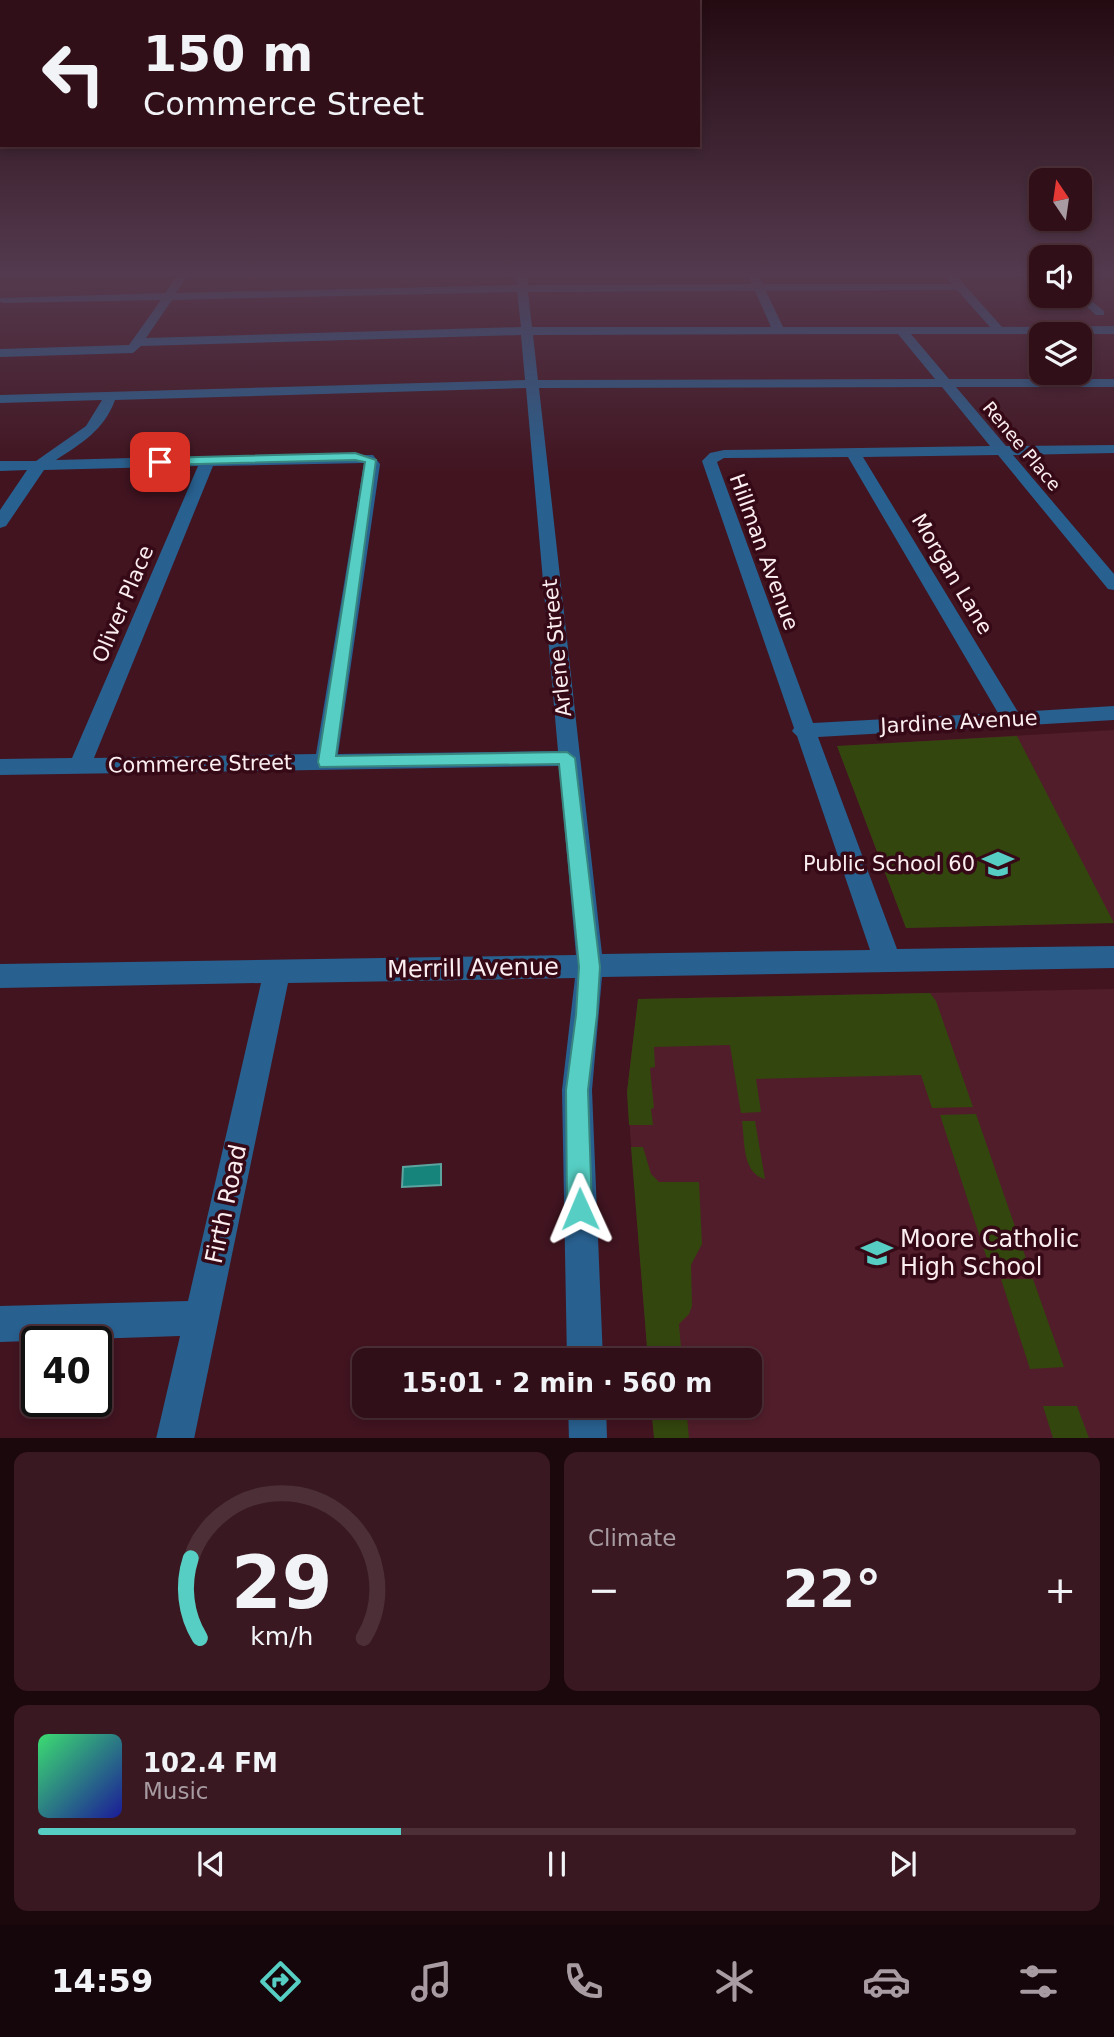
<!DOCTYPE html>
<meta charset="utf-8">
<style>
:root{--surface:#310f18;--page:#391821;--text:#f1f3f6;--muted:#a89ca2;--line:#4c2f37;--accent:#56cec3}
body{margin:0;font-family:"DejaVu Sans",sans-serif;background:var(--page);color:var(--text);height:100vh;display:flex;flex-direction:column;font-size:26px;white-space:nowrap}
*{box-sizing:border-box;margin:0}
p{font-size:23px;color:var(--muted)}
.icon{flex:none;width:38px;height:38px;fill:none;stroke:currentColor;stroke-width:2;stroke-linecap:round;stroke-linejoin:round}
.map{position:relative;height:1438px;overflow:hidden}
.details{display:flex;flex-direction:column;gap:14px;padding:14px;background:#1b080d;flex:1}
.details>*{flex:none}
.top-card{position:absolute;left:0px;top:0px;width:700px;height:147px;box-shadow:0 4px 10px #0003,0 0 0 2px var(--line);background:#310f18;color:var(--text);overflow:hidden}
.needle{width:46px;rotate:347deg}
.controls{position:absolute;left:1029px;top:168px;display:grid;gap:14px}
.controls a{display:grid;place-items:center;width:63px;height:63px;border-radius:14px;background:var(--surface);box-shadow:0 4px 10px #0003,0 0 0 2px var(--line);font-size:35px}
.speed{position:absolute;left:21px;top:1326px;display:flex;gap:14px;font-size:35px;font-weight:700;text-align:center}
.speed>*{display:grid;place-content:center;width:91px;height:91px;border-radius:50%;background:var(--surface);box-shadow:0 4px 10px #0003,0 0 0 2px var(--line);line-height:1}
.speed .limit{border:4px solid #111;border-radius:10px;background:#fff;color:#111}
.pin{position:absolute;display:grid;place-items:center;width:60px;height:60px;color:#fff;margin:-30px;border-radius:14px;box-shadow:0 4px 10px #0006}
.me{position:absolute;width:77px;margin:-38px;rotate:359deg;stroke-linejoin:round;filter:drop-shadow(0 0 5px #0008)}
.turn{display:flex;align-items:center;gap:24px;height:147px;padding:0 28px;font-size:32px}
.turn .icon{width:91px;height:91px;stroke-width:2.5}
.turn b{display:block;font-size:49px;line-height:60px}
.big{font-size:52px;font-weight:700;line-height:1.1}
.details .tile{flex:1;display:flex;flex-direction:column;justify-content:center;gap:10px;min-width:0;padding:0 24px;border-radius:14px;background:var(--page)}
.details .dial{align-items:center;gap:0}
.dial svg{height:182px;overflow:visible;fill:none;stroke:var(--line);stroke-width:7;stroke-linecap:round;text-anchor:middle}
.dial text{fill:var(--text);stroke:none}
.song{display:flex;align-items:center;gap:21px}
.cover{width:84px;height:84px;border-radius:10px;background:linear-gradient(135deg,hsl(140 70% 55%),hsl(240 70% 35%))}
.played{height:7px;border-radius:4px;background:linear-gradient(90deg,var(--accent) 35%,var(--line) 35%)}
.keys{display:flex;justify-content:space-around;direction:ltr}
.heat{display:flex;justify-content:space-between;align-items:center;font-size:38px;direction:ltr}
.details .tiles{flex:1;display:grid;gap:14px;grid-template-columns:1fr 1fr}
.tile:last-child{grid-column:span 2}
.trip{position:absolute;left:352px;top:1348px;width:410px;height:70px;border-radius:14px;background:var(--surface);box-shadow:0 4px 10px #0003,0 0 0 2px var(--line);font-weight:700;line-height:70px;text-align:center}
.tab-bar{display:flex;height:112px;justify-content:space-around;align-items:center;background:#14060a;color:var(--muted)}
.tab-bar .icon{width:49px;height:49px}
.tab-bar .current{color:var(--accent)}
.tab-bar b{font-size:32px;color:var(--text)}
.map>svg:first-child{display:block}
.built{fill:#511d2b}
.green{fill:#33460e}
.water{fill:#17847c;stroke:#5ba49f;stroke-width:2}
.lines{fill:none;stroke-linecap:round;stroke-linejoin:round}
.minor{fill:#28608f;fill-rule:evenodd}
.route{fill:#56cec3;stroke:#38867f;stroke-width:2}
.labels{text-anchor:middle;dominant-baseline:central;stroke-width:7;stroke-linejoin:round;paint-order:stroke}
.far-street-label{font-size:18px;fill:#fbeef0;stroke:#360917}
.street-label{font-size:21px;fill:#fbeef0;stroke:#360917}
.poi-label{font-size:21px;fill:#fbeef0;stroke:#360917;text-anchor:end}
.near-street-label{font-size:24px;fill:#fbeef0;stroke:#360917}
.near-poi-label{font-size:24px;fill:#fbeef0;stroke:#360917;text-anchor:start}
</style>
<div class="map">
<svg width="1114" height="1439" viewBox="0 0 1114 1439">
<rect width="100%" height="100%" fill="#411420"/>
<path class="built" d="M 1114,730 L 1114,923 L 906,928 L 837,746 Z
M 1114,989 L 1114,1438 L 654,1438 L 651,1405 L 749,1405 L 749,1360 L 648,1360 L 627,1092 L 638,999 Z"/>
<path class="green" d="M 1017,736 L 1114,923 L 906,928 L 837,746 Z
M 930,993 L 936,1001 L 973,1107 L 932,1108 L 921,1075 L 756,1079 L 761,1112 L 741,1113 L 730,1045 L 654,1047 L 655,1067 L 650,1068 L 654,1108 L 651,1109 L 653,1125 L 629,1125 L 627,1092 L 638,999 Z
M 975,1114 L 976,1114 L 1029,1267 L 990,1268 L 940,1115 Z
M 742,1121 L 755,1121 L 765,1179 C 742,1173 745,1142 742,1121 Z
M 631,1147 L 643,1147 L 651,1174 L 659,1182 L 699,1182 L 702,1244 L 691,1265 L 692,1306 L 689,1314 L 679,1324 L 682,1360 L 648,1360 Z
M 1001,1279 L 1033,1279 L 1064,1367 L 1030,1369 Z
M 651,1405 L 686,1405 L 689,1438 L 654,1438 Z
M 1077,1406 L 1089,1438 L 1053,1438 L 1043,1406 Z"/>
<path class="water" d="M 441,1164 L 441,1185 L 402,1187 L 403,1167 Z"/>
<g class="lines">
<path class="minor" d="M 180,272 L 190,272 L 176,293 L 517,285 L 516,272 L 526,272 L 528,285 L 752,284 L 747,272 L 757,272 L 763,284 L 952,284 L 942,272 L 953,272 L 1002,327 L 1114,326 L 1114,334 L 911,334 L 949,379 L 1114,379 L 1114,387 L 956,387 L 1006,446 L 1114,445 L 1114,453 L 1013,455 L 1114,574 L 1114,590 L 1108,589 L 998,455 L 863,457 L 1018,712 L 1114,706 L 1114,720 L 818,737 L 897,949 L 1114,946 L 1114,968 L 602,977 L 592,1090 L 603,1360 L 567,1360 L 562,1090 L 575,978 L 288,983 L 194,1439 L 156,1439 L 180,1336 L 0,1342 L 0,1306 L 188,1301 L 261,983 L 0,988 L 0,964 L 576,955 L 559,766 L 0,775 L 0,759 L 72,758 L 198,466 L 44,470 L 6,526 L 0,528 L 0,510 L 27,470 L 0,471 L 0,461 L 36,461 L 86,426 L 102,400 L 0,403 L 0,395 L 525,380 L 521,335 L 141,346 L 133,353 L 0,357 L 0,349 L 129,345 L 161,300 L 4,303 L 0,302 L 0,298 L 165,293 ZM 957,290 L 990,327 L 783,327 L 766,291 ZM 755,291 L 771,327 L 532,327 L 528,292 ZM 517,292 L 521,327 L 146,338 L 172,300 ZM 898,334 L 935,379 L 538,380 L 533,335 ZM 942,387 L 990,446 L 724,450 L 710,453 L 702,461 L 794,728 L 792,731 L 797,736 L 870,950 L 602,954 L 539,388 ZM 526,388 L 558,751 L 338,754 L 380,464 L 373,455 L 208,456 L 56,460 C 82,443 104,430 115,400 ZM 848,457 L 998,713 L 813,723 L 717,462 L 724,458 ZM 364,463 L 316,754 L 94,758 L 213,466 Z
M 1080,292 L 1104,311 L 1104,315 L 1096,315 L 1076,297 L 1080,296 Z
M 568,1405 L 606,1405 L 607,1439 L 569,1439 Z"/>
</g>
<linearGradient id="sky" x2="0" y2="1"><stop stop-color="#240b12"/><stop offset="0.58" stop-color="#543a4e"/><stop offset="1" stop-color="#543a4e" stop-opacity="0"/></linearGradient>
<rect width="1114" height="473" fill="url(#sky)"/>
<path class="route" d="M 355,453 L 376,460 L 336,756 L 567,752 L 575,758 L 600,967 L 597,1015 L 588,1090 L 592,1209 L 588,1218 L 580,1222 L 571,1218 L 567,1209 L 566,1090 L 576,1015 L 579,967 L 559,764 L 320,767 L 318,762 L 365,462 L 355,460 L 160,465 L 154,462 L 160,458 Z"/>
<defs>
<symbol id="school-bare" viewBox="-9 -9 18 18"><path d="M0-5L7-2L0 1L-7-2ZM-4 1L0 2.5L4 1V4Q0 6-4 4Z" fill="#56cec3" stroke="#360917" stroke-width="2.5" paint-order="stroke"/></symbol>
</defs>
<g fill-rule="evenodd">
<use href="#school-bare" x="976" y="842" width="44" height="44"/>
<use href="#school-bare" x="855" y="1231" width="44" height="44"/>
</g>
<g class="labels">
<g class="far-street-label">
<text transform="translate(1022 446) rotate(50)">Renee Place</text>
</g>
<g class="street-label">
<text transform="translate(764 552) rotate(70)">Hillman Avenue</text>
<text transform="translate(952 574) rotate(59)">Morgan Lane</text>
<text transform="translate(123 604) rotate(-67)">Oliver Place</text>
<text transform="translate(557 648) rotate(-96)">Arlene Street</text>
<text transform="translate(959 722) rotate(-3)">Jardine Avenue</text>
<text transform="translate(200 764) rotate(-1)">Commerce Street</text>
</g>
<g class="poi-label">
<text x="975" y="864">Public School 60</text>
</g>
<g class="near-street-label">
<text transform="translate(473 968) rotate(-1)">Merrill Avenue</text>
<text transform="translate(226 1204) rotate(-78)">Firth Road</text>
</g>
<g class="near-poi-label">
<text x="900" y="1239">Moore Catholic<tspan x="900" dy="28">High School</tspan></text>
</g>
</g>
</svg>
<div class="controls">
<a><svg class="needle" viewBox="-14 -14 28 28"><path d="M0-13l5 13h-10z" fill="#e53935"/><path d="M0 13l5-13h-10z" fill="#a89ca2"/></svg></a>
<a><svg class="icon" aria-label="sound" viewBox="0 0 24 24"><path d="M4 9h4l5-4v14l-5-4H4zM17 9q2 3 0 6"/></svg></a>
<a><svg class="icon" aria-label="layers" viewBox="0 0 24 24"><path d="M12 4l9 5-9 5-9-5zM3 14l9 5 9-5"/></svg></a>
</div>
<div class="speed"><div class="limit">40</div></div>
<div class="pin" style="left:160px;top:462px;background:#d93025"><svg class="icon" aria-label="arrive" viewBox="0 0 24 24"><path d="M6 21V4h12l-3 4 3 4H6"/></svg></div>
<svg class="me" style="left:580px;top:1209px" viewBox="-20 -20 40 40"><path d="M0-17L14 15 0 8-14 15z" fill="#56cec3" stroke="#fff" stroke-width="4"/></svg>
<div class="trip">15:01 · 2 min · 560 m</div>
<div class="top-card">
<div class="turn"><svg class="icon" aria-label="left" viewBox="0 0 24 24"><path d="M17 20v-9H6M10 6l-5 5 5 5"/></svg><div><b>150 m</b>Commerce Street</div></div>
</div>
</div>
<section class="details">
<div class="tiles">
<div class="tile dial"><svg viewBox="0 0 100 80">
<path d="M14 69A42 42 0 1 1 86 69"/>
<path d="M14 69A42 42 0 0 1 10 34" stroke="#56cec3"/>
<text x="50" y="56" font-size="32" font-weight="700">29</text>
<text x="50" y="72" font-size="11">km/h</text>
</svg></div>
<div class="tile"><p>Climate</p>
<div class="heat"><a>−</a><b class="big">22°</b><a>+</a></div>
</div>
<div class="tile">
<div class="song"><i class="cover"></i><div><b>102.4 FM</b><p>Music</p></div></div>
<div class="played"></div>
<div class="keys"><svg class="icon" aria-label="previous" viewBox="0 0 24 24"><path d="M18 5L8 12l10 7zM5 5v14"/></svg><svg class="icon" aria-label="pause" viewBox="0 0 24 24"><path d="M8 5v14M16 5v14"/></svg><svg class="icon" aria-label="next" viewBox="0 0 24 24"><path d="M6 5l10 7-10 7zM19 5v14"/></svg></div>
</div>
</div>
</section>
<nav class="tab-bar">
<b>14:59</b>
<svg class="icon current" aria-label="directions" viewBox="0 0 24 24"><path d="M12 3l9 9-9 9-9-9zM9 14v-3h6M13 9l2 2-2 2"/></svg>
<svg class="icon" aria-label="music" viewBox="0 0 24 24"><path d="M9 18V5l10-2v13"/><circle cx="6" cy="18" r="3"/><circle cx="16" cy="16" r="3"/></svg>
<svg class="icon" aria-label="phone" viewBox="0 0 24 24"><path d="M5 4h4l2 5-3 2q2 4 5 5l2-3 5 2v4C11 20 4 13 5 4z"/></svg>
<svg class="icon" aria-label="climate" viewBox="0 0 24 24"><path d="M12 3v18M4 7l16 10M4 17L20 7"/></svg>
<svg class="icon" aria-label="car" viewBox="0 0 24 24"><path d="M5 17H2v-5l4-1 3-4h7l3 4 3 1v5h-3M9 17h6M6 11h13"/><circle cx="7" cy="17" r="2"/><circle cx="17" cy="17" r="2"/></svg>
<svg class="icon" aria-label="filters" viewBox="0 0 24 24"><path d="M4 7h16M4 17h16"/><circle cx="9" cy="7" r="2"/><circle cx="15" cy="17" r="2"/></svg>
</nav>
